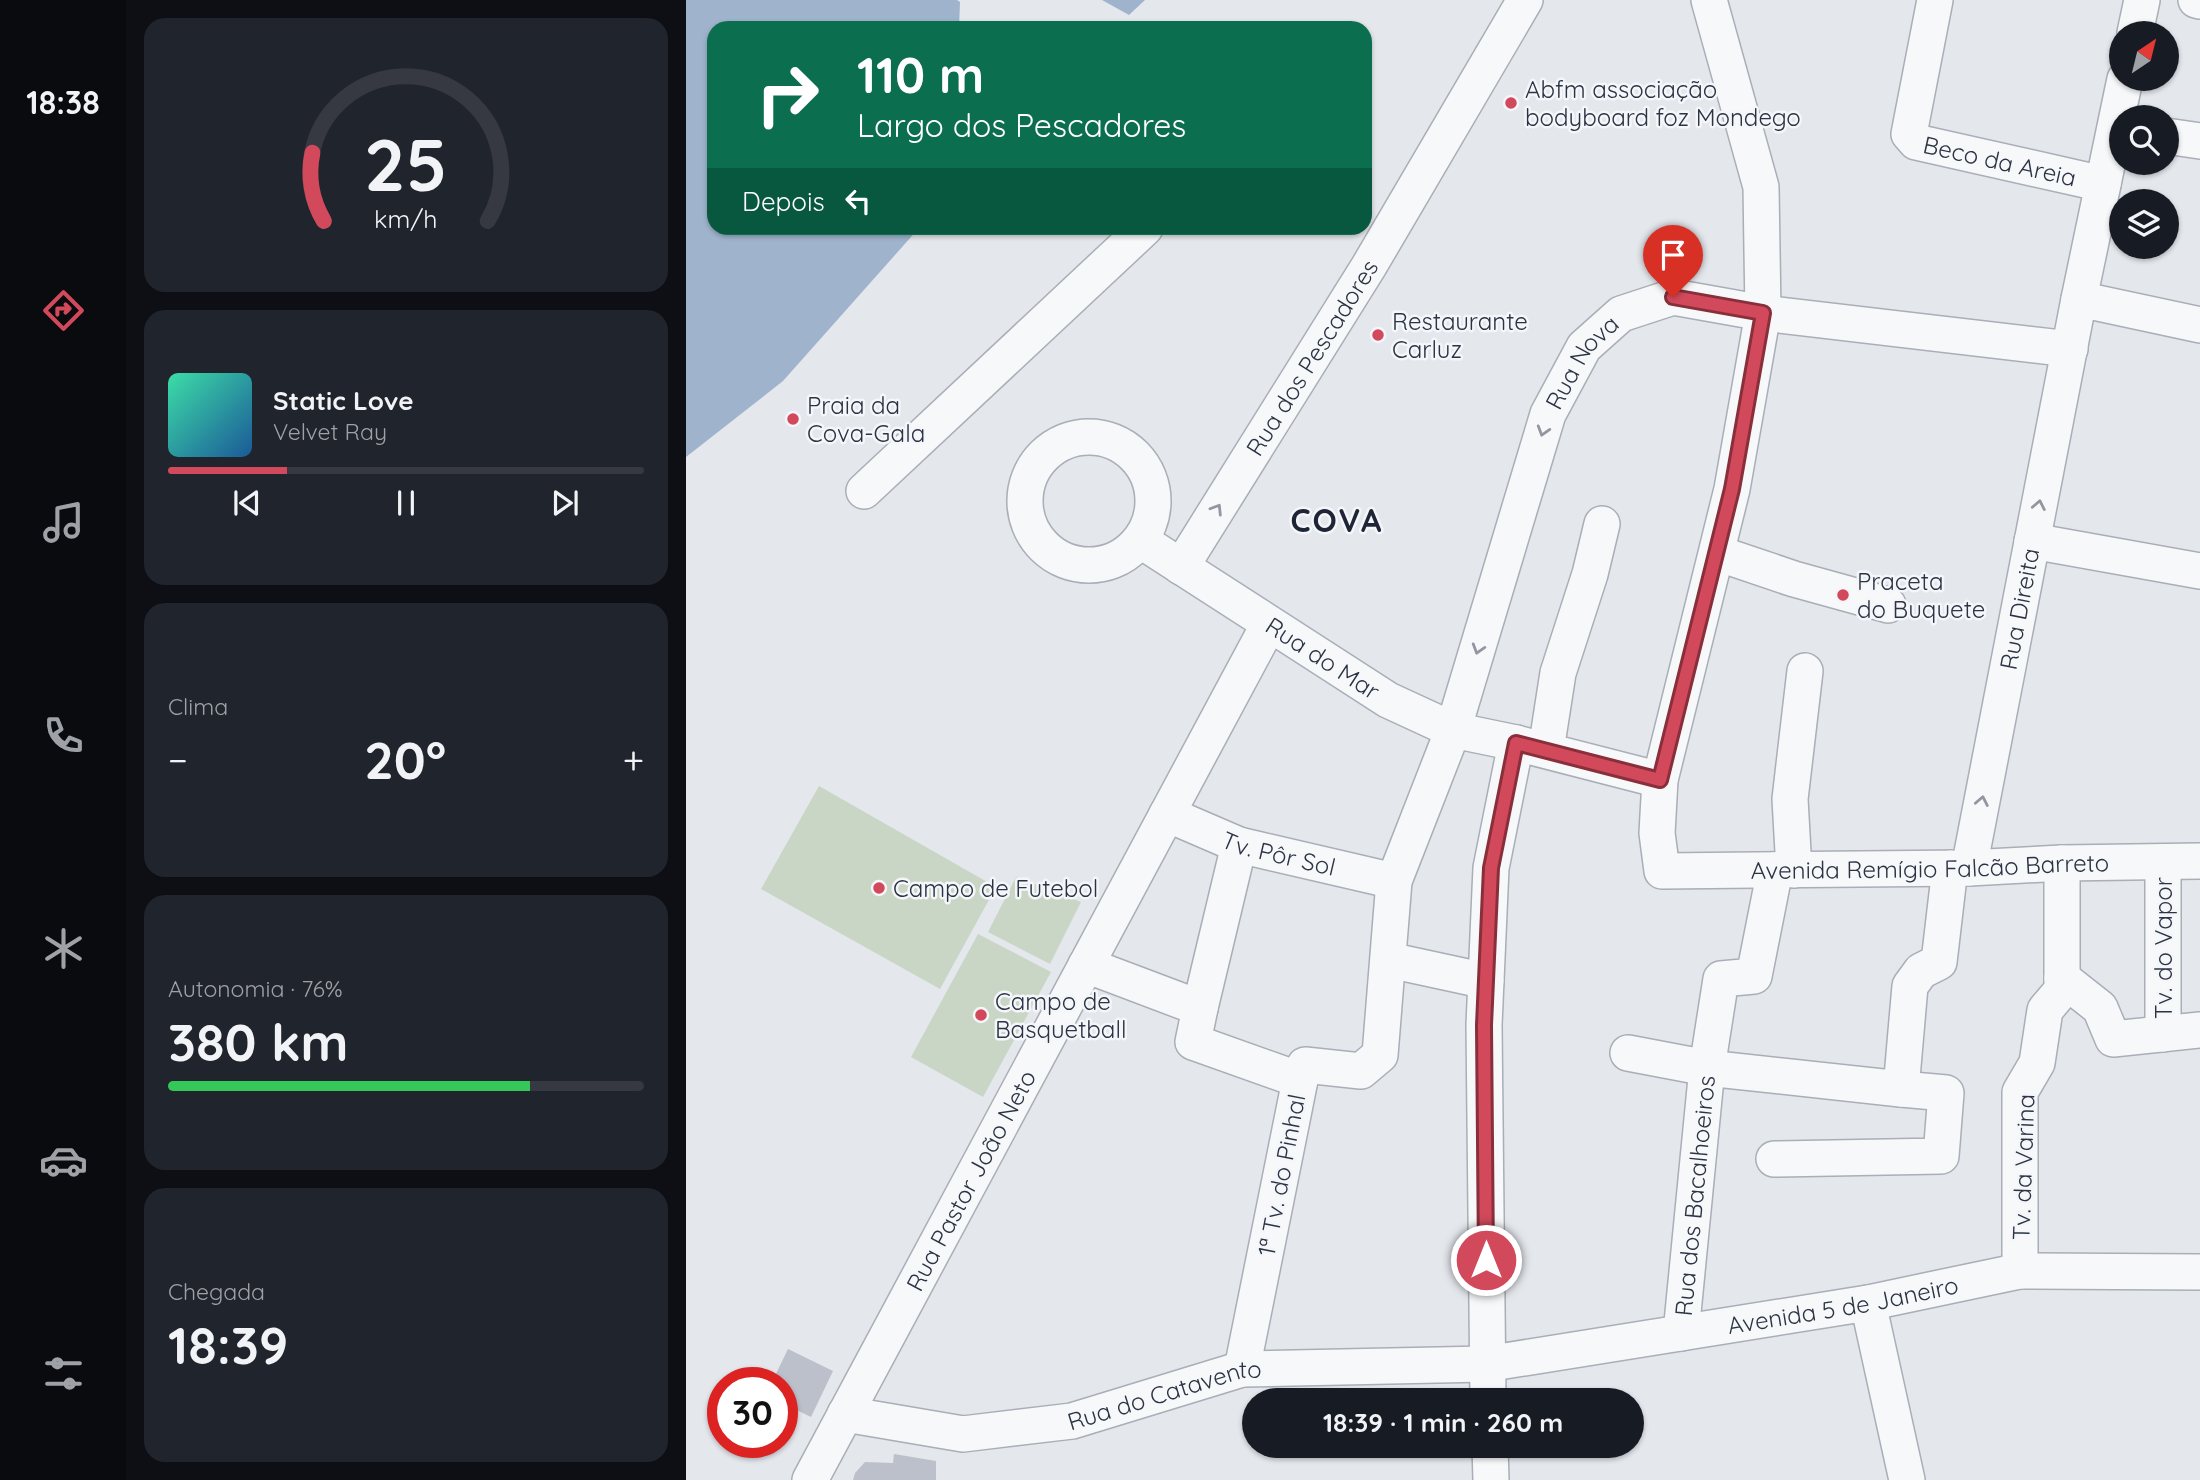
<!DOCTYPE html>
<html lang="pt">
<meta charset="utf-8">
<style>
:root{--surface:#171b24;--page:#20242c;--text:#f1f3f6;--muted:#9ea1a6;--line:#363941;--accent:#d1495b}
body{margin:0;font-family:Quicksand,sans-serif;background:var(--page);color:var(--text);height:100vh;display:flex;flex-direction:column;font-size:26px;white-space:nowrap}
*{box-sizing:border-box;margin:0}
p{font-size:23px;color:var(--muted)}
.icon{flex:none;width:38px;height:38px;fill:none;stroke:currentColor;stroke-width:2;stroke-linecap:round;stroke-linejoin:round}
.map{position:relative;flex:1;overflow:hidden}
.drawer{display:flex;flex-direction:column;gap:18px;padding:18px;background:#0d0f14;width:560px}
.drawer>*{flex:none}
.guide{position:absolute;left:21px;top:21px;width:665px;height:214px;border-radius:21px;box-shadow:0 2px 5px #0004;background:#0b6e4f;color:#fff;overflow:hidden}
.needle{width:46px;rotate:35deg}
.controls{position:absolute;left:1423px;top:21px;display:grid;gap:14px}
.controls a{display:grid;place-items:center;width:70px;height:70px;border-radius:50%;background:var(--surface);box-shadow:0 2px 5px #0004;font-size:35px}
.speed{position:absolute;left:21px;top:1367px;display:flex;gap:14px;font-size:35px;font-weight:700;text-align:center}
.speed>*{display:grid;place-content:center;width:91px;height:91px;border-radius:50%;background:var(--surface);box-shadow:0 2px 5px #0004;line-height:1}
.speed .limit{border:10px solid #d22;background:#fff;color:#111}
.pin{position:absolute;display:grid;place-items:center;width:60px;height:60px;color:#fff;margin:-72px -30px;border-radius:50% 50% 50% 0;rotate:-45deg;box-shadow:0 0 7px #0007}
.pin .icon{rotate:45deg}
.me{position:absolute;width:77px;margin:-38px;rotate:0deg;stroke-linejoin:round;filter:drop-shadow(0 0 5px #0008)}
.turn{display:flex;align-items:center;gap:24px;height:147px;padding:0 35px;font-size:32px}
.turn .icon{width:91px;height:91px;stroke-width:2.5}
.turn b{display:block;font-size:49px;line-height:60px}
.then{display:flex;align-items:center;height:66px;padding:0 35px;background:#0003;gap:14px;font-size:26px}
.big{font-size:52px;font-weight:800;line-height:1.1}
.drawer .tile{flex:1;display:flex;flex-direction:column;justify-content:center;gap:10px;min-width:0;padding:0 24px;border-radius:21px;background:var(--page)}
.drawer .dial{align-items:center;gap:0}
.dial svg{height:182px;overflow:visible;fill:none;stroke:var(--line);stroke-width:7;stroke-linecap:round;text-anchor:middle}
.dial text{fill:var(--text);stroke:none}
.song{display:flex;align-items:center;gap:21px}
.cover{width:84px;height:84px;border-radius:10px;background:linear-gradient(135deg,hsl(160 70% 55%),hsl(210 70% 35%))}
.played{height:7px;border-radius:4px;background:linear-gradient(90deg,var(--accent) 25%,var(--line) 25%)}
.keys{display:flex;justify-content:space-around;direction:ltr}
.heat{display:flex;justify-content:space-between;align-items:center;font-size:38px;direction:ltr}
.charge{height:10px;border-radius:5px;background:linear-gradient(90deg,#34c759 76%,var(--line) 0)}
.trip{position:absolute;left:556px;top:1388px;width:402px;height:70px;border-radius:35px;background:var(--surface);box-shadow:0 2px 5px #0004;font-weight:800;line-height:70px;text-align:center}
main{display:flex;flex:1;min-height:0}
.tab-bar{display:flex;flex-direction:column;width:126px;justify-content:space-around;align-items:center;background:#090b0e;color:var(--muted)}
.tab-bar .icon{width:49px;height:49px}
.tab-bar .on{color:var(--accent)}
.tab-bar b{font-size:32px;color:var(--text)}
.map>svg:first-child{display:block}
.green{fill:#c9d6c5}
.water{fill:#9fb4cc}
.building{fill:#bbc0ca}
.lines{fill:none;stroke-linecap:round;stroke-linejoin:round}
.street-casing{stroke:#a9aeb7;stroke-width:38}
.street{stroke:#f7f8fa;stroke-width:35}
.oneway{stroke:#9196a0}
.route-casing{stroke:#882f3b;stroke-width:18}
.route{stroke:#d1495b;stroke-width:12}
.poi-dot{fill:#d1495b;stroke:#f4f6f9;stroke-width:2.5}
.labels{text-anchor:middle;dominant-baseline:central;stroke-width:5;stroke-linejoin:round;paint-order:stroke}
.poi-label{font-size:24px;fill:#2b3445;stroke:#f4f6f9;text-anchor:start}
.street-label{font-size:24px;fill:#2b3445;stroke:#f4f6f9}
.district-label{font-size:32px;font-weight:bold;letter-spacing:2px;fill:#1d2536;stroke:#f4f6f9}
</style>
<main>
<nav class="tab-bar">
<b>18:38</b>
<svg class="icon on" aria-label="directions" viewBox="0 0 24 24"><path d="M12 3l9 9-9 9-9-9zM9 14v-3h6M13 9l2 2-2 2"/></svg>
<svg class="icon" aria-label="music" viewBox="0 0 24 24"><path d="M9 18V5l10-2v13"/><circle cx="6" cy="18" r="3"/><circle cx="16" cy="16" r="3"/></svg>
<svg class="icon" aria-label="phone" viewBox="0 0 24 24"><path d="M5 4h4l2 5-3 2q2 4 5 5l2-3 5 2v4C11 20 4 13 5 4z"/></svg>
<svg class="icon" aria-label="climate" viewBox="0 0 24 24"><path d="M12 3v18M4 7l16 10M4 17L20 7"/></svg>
<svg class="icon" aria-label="car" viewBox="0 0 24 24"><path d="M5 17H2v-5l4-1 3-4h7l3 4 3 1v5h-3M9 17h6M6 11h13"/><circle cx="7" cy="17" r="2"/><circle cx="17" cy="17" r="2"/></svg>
<svg class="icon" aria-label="filters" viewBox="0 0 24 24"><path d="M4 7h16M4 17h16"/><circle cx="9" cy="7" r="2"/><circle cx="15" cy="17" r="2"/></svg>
</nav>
<section class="drawer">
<div class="tile dial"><svg viewBox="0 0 100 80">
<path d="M14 69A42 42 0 1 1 86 69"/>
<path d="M14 69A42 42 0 0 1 9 39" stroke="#d1495b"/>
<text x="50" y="56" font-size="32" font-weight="700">25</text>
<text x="50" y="72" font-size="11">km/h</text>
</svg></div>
<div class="tile">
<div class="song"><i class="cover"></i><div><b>Static Love</b><p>Velvet Ray</p></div></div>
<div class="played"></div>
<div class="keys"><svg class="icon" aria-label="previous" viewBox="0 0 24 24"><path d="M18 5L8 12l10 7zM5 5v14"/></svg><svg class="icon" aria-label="pause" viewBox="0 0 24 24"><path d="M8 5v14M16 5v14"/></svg><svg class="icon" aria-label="next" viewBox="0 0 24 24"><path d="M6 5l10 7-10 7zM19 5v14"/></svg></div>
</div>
<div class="tile"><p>Clima</p>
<div class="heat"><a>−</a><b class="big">20°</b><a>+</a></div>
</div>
<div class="tile"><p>Autonomia · 76%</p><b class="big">380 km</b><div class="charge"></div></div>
<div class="tile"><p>Chegada</p><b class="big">18:39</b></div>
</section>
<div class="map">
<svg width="1514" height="1480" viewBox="0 0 1514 1480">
<rect width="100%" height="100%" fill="#e4e7ec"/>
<path class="green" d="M 133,786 L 310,887 L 254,989 L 75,889 Z
M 330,877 L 395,902 L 364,964 L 302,932 Z
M 292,934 L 365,972 L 297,1097 L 225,1057 Z"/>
<path class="water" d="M 0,0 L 271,0 L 274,2 L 273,28 L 28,28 L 28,228 L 233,228 L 97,381 L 0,457 Z
M 416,0 L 459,0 L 443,15 Z"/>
<path class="building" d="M 102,1349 L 147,1371 L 125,1417 L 96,1403 L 96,1382 L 86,1382 Z
M 208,1454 L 250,1461 L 250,1480 L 167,1480 L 169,1473 L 179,1462 L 207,1463 Z"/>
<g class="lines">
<defs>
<g id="street">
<path id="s1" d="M 1023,0 L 1075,187 L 1077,313 L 1046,489 L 974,780 L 971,833 L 976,871 L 1283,868 L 1376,863 L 1514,861"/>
<path id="s2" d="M 1249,0 L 1223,134 L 1230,142 L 1417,184"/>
<path d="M 1510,0 L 1514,1"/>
<path d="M 1449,33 L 1456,0"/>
<path d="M 1480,136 L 1514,141"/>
<path d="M 1393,299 L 1514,325"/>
<circle cx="403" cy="501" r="64"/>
<path d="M 178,491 L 459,228"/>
<path d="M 1346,541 L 1514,571"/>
<path id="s3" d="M 457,542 L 702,700 L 767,730 L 830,743 L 974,780"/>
<path d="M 1031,553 L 1108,579 L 1202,605"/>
<path id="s4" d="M 495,567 L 683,266 L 839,0"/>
<path d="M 860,750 L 872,673 L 904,574 L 916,524"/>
<path id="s5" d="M 481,814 L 553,845 L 708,881"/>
<path id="s6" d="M 1283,868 L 1393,299 L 1439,79"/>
<path d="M 1108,870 L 1104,799 L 1119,671"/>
<path d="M 703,960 L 800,981"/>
<path d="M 400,965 L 514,1008 L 507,1042 L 614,1080 L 556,1369"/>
<path d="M 1376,978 L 1414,1008 L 1427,1039 L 1514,1030"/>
<path d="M 514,1008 L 553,845"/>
<path d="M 1477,1034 L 1477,862"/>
<path d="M 942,1053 L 1021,1068 L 1035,979 L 1068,976 L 1089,870"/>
<path id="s7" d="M 614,1080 L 619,1065 L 675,1071 L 694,1055 L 708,881 L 767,730 L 862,414 L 898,347 L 935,314 L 987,297 L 1077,313 L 1384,349"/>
<path d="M 1088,1159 L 1255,1156 L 1260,1093 L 1215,1089"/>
<path d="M 1334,1271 L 1334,1092 L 1351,1063 L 1359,1010 L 1376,990 L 1376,863"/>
<path d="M 1182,1303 L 1221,1480"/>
<path id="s8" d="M 995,1333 L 1021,1068 L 1215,1089 L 1224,986 L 1235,971 L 1253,962 L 1264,868"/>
<path d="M 802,1400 L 798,1025 L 805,868 L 830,743"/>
<path id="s9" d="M 159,1414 L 277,1434 L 386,1421 L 556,1369 L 800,1364 L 1182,1303 L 1334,1271 L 1514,1272"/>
<path d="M 804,1446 L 805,1480"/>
<path id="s10" d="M 124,1480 L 583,624"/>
</g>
</defs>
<use href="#street" class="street-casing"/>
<use href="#street" class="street"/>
</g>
<defs><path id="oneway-chevron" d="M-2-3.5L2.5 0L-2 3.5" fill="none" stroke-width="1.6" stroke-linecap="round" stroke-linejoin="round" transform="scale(1.75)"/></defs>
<g class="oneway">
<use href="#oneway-chevron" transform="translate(857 431) rotate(107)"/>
<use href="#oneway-chevron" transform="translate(1353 505) rotate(-79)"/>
<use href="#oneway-chevron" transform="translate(531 509) rotate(-58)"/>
<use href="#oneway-chevron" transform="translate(792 649) rotate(107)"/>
<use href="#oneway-chevron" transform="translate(1296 801) rotate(-79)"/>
</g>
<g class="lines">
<defs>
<path id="route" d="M 800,1260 L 798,1025 L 805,868 L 830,743 L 974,780 L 1046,489 L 1077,313 L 987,297"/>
</defs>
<use href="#route" class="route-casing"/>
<use href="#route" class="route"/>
</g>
<g class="poi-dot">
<circle cx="825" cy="103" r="7"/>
<circle cx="692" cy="335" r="7"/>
<circle cx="107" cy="419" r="7"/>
<circle cx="1157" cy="595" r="7"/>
<circle cx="193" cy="888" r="7"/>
<circle cx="295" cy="1015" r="7"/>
</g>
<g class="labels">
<g class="poi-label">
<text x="839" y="89">Abfm associação<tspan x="839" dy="28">bodyboard foz Mondego</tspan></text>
<text x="706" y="321">Restaurante<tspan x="706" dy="28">Carluz</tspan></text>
<text x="121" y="405">Praia da<tspan x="121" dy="28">Cova-Gala</tspan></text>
<text x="1171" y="581">Praceta<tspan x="1171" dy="28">do Buquete</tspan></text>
<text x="207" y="888">Campo de Futebol</text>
<text x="309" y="1001">Campo de<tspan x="309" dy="28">Basquetball</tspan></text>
</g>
<g class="street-label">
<text stroke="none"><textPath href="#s2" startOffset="233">Beco da Areia</textPath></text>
<text stroke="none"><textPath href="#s4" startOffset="247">Rua dos Pescadores</textPath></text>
<text stroke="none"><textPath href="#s7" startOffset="826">Rua Nova</textPath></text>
<text stroke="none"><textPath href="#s6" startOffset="264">Rua Direita</textPath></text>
<text stroke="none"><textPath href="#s3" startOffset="214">Rua do Mar</textPath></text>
<text stroke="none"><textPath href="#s5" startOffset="119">Tv. Pôr Sol</textPath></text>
<text stroke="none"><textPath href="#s1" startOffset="1158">Avenida Remígio Falcão Barreto</textPath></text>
<text transform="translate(1477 948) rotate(-90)">Tv. do Vapor</text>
<text transform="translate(1337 1167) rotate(-88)">Tv. da Varina</text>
<text transform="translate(595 1175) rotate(-79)">1ª Tv. do Pinhal</text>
<text stroke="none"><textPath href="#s10" startOffset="340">Rua Pastor João Neto</textPath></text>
<text stroke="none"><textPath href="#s8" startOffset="138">Rua dos Bacalhoeiros</textPath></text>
<text stroke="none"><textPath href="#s9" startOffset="1013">Avenida 5 de Janeiro</textPath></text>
<text stroke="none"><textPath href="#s9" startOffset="326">Rua do Catavento</textPath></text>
</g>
<g class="district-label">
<text x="651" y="520">COVA</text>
</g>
</g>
</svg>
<div class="controls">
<a><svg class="needle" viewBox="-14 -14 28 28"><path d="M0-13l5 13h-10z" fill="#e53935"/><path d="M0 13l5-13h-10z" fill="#9ea1a6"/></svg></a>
<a><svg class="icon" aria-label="search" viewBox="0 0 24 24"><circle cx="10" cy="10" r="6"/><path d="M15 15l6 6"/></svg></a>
<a><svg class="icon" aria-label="layers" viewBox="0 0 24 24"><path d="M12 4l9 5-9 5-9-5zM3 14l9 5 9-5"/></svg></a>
</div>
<div class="speed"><div class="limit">30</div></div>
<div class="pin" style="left:987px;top:297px;background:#d93025"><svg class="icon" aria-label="arrive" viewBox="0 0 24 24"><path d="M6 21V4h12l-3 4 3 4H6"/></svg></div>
<svg class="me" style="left:800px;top:1260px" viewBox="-20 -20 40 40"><circle r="17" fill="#d1495b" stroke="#fff" stroke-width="3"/><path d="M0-11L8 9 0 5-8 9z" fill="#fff"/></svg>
<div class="trip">18:39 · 1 min · 260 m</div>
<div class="guide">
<div class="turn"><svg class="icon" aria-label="right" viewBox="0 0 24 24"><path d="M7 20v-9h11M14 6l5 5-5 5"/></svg><div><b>110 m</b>Largo dos Pescadores</div></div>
<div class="then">Depois<svg class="icon" aria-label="left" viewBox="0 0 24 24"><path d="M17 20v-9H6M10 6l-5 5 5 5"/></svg></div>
</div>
</div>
</main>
